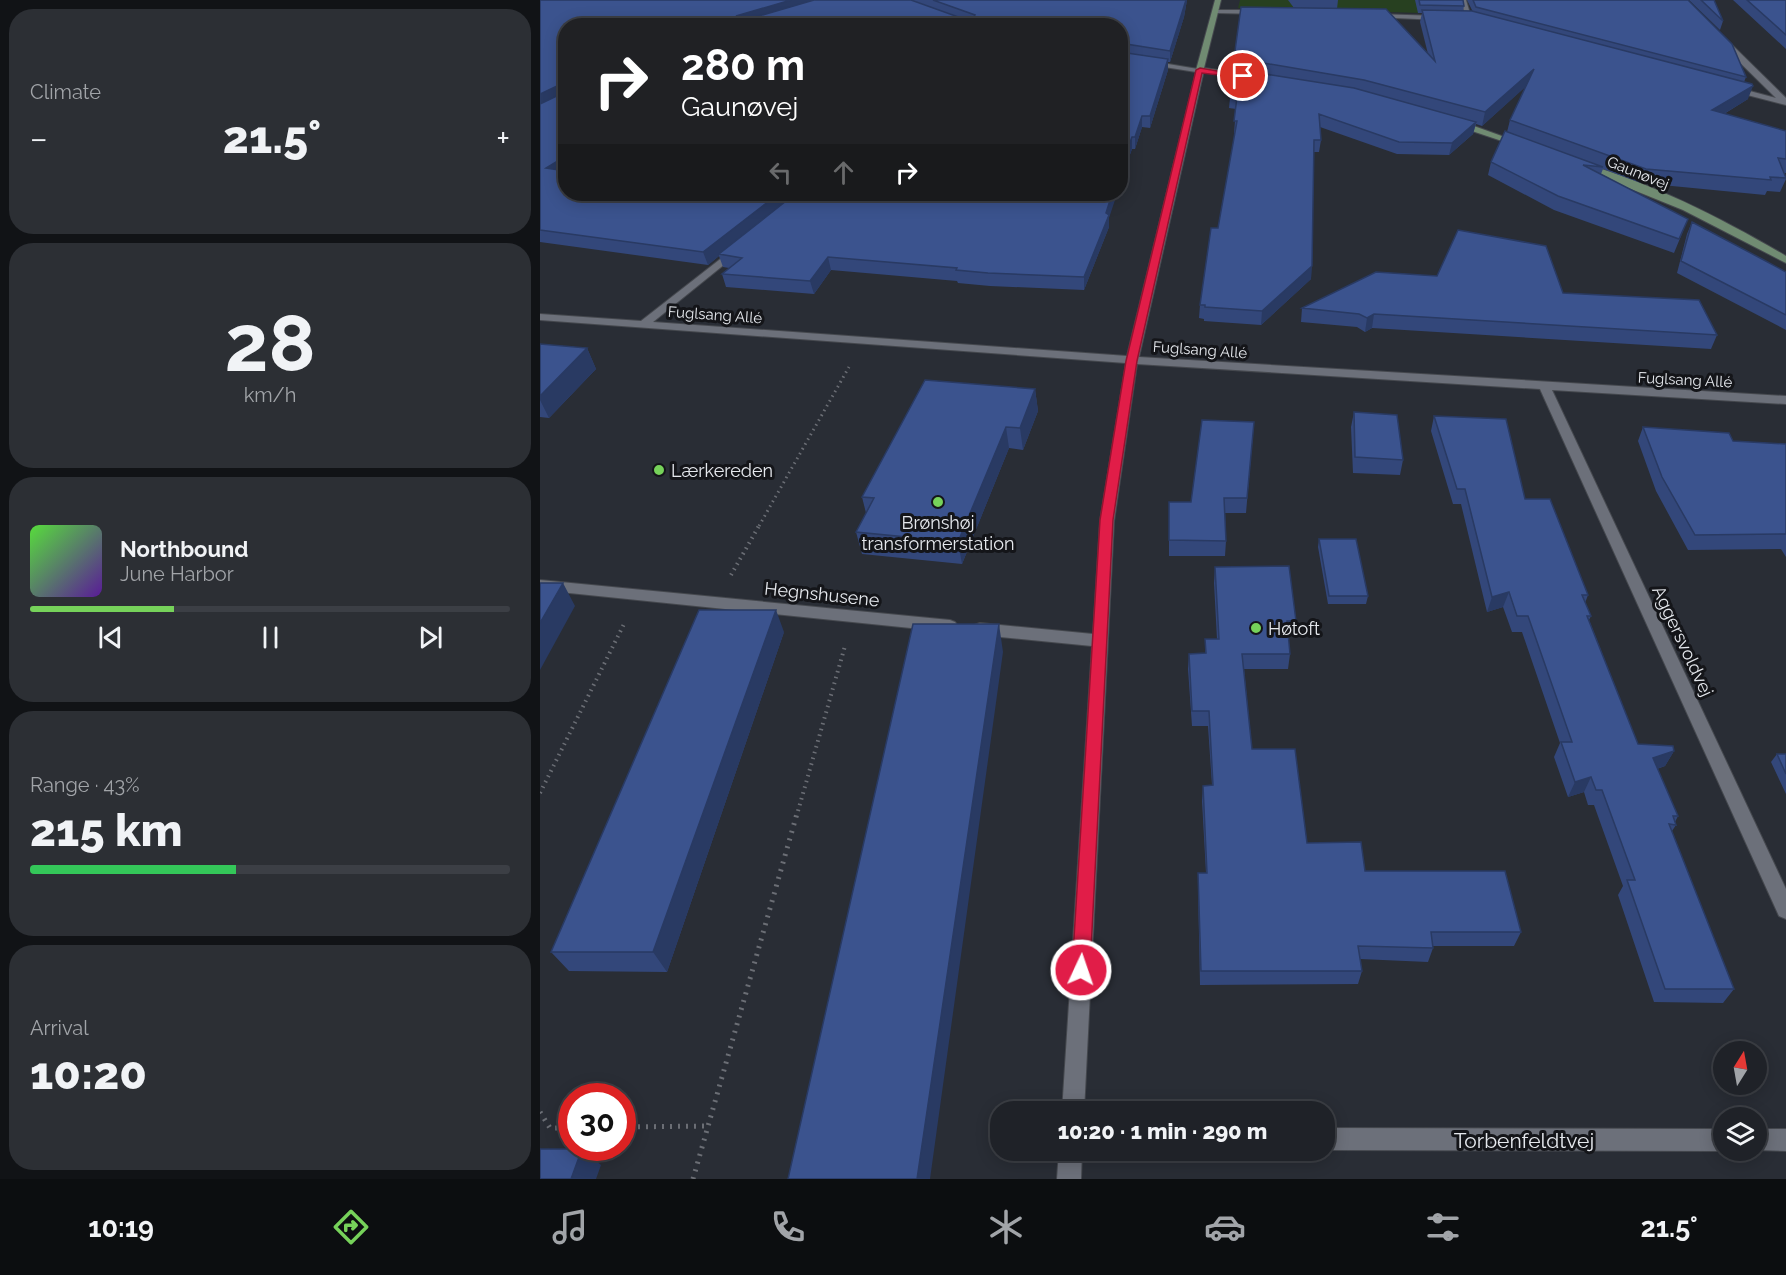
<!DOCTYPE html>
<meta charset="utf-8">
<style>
:root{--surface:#1f2228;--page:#2c2f34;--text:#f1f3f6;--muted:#a1a4a8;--line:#3c3f45;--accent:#76d25a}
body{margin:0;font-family:Raleway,sans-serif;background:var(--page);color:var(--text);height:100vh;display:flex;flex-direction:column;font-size:22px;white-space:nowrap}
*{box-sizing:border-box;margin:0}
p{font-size:20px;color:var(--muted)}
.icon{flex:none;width:33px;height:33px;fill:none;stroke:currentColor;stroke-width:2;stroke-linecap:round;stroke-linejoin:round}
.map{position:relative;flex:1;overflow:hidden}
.side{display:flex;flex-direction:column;gap:9px;padding:9px;background:#111316;width:540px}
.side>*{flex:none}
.banner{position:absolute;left:18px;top:18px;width:570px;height:183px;border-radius:24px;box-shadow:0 3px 15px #0003,0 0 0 2px var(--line);background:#202124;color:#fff;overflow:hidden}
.needle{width:39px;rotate:11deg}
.tools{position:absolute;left:1173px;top:1041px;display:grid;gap:12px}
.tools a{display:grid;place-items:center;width:54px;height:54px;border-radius:50%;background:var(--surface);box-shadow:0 3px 15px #0003,0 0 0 2px var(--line);font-size:30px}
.speed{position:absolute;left:18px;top:1083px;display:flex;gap:12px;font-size:30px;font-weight:700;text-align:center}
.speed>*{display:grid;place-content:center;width:78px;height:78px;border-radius:50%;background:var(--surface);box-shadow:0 3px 15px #0003,0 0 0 2px var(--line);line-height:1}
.speed .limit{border:9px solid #d22;background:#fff;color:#111}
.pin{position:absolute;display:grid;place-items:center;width:51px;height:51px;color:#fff;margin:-26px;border:3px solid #fff;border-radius:50%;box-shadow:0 2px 6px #0007}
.me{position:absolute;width:66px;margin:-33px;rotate:3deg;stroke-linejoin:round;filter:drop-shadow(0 0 4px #0008)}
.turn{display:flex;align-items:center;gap:21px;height:126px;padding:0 24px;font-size:27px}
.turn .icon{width:78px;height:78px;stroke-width:2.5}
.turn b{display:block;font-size:42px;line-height:51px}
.lanes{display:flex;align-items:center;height:57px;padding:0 24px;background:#0003;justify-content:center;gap:30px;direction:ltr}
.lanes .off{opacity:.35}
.big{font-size:45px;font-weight:800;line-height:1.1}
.side .tile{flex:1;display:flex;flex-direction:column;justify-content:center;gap:9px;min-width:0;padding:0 21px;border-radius:24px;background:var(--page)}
.side .dial{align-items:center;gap:0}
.dial b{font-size:78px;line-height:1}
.song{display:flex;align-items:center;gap:18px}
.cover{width:72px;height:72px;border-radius:9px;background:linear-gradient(135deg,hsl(110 70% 55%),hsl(270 70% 35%))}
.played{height:6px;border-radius:3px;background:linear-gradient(90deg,var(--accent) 30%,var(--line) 30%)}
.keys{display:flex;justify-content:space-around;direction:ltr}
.heat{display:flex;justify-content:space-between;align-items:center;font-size:33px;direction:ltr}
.charge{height:9px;border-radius:4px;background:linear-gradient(90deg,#34c759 43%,var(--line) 0)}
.trip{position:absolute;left:450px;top:1101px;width:345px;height:60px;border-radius:24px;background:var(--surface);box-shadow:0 3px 15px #0003,0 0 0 2px var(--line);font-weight:800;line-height:60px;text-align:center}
.menu{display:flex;height:96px;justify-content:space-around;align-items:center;background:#0c0e10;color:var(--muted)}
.menu .icon{width:42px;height:42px}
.menu .on{color:var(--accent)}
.menu b{font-size:27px;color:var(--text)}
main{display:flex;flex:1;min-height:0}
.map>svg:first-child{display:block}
.green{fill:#274020}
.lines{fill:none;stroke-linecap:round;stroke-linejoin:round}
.street-casing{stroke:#45484e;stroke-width:2}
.secondary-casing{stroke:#45484e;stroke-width:2}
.path-far2{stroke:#6b6e75;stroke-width:3;stroke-dasharray:1.5 4;stroke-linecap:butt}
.path-far1{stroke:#6b6e75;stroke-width:4;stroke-dasharray:1.5 4.5;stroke-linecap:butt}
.path{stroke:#6b6e75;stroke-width:5;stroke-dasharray:2 6;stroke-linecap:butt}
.street{fill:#6c707a;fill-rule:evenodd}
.secondary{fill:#708b72;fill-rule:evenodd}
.wall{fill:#33477a}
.shaded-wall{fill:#293a63}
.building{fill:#3b538e;stroke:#293a63;stroke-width:1.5}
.route{fill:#e11d48;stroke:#92132f;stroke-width:1.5}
.poi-dot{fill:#76d25a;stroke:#141519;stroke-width:2}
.labels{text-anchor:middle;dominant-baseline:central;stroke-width:6;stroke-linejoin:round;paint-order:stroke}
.far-street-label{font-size:15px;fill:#e5e8ed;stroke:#141519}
.poi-label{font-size:18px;fill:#e5e8ed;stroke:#141519;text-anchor:start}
.street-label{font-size:18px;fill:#e5e8ed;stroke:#141519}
.near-street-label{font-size:21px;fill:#e5e8ed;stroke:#141519}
</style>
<main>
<section class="side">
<div class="tile"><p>Climate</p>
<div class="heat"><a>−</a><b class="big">21.5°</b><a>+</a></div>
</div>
<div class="tile dial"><b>28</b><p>km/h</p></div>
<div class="tile">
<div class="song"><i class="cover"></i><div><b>Northbound</b><p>June Harbor</p></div></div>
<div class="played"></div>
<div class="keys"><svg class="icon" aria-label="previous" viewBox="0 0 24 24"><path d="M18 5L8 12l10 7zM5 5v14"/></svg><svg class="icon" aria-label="pause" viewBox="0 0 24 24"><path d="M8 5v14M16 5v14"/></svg><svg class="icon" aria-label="next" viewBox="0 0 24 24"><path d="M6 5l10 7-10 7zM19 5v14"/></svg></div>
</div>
<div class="tile"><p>Range · 43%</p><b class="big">215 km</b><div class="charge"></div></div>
<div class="tile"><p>Arrival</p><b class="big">10:20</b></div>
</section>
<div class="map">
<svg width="1246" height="1179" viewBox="0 0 1246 1179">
<rect width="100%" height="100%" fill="#292d35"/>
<path class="green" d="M 700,0 L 914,0 L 919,14 L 698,8 Z"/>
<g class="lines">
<defs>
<path id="street" d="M 920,0 L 926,0 L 932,20 L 927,19 Z
M 674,10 L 720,10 L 723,12 L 720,14 L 676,13 Z
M 834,14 L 900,16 L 903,18 L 900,20 L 832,17 Z
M 1179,38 L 1185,38 L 1246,98 L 1246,105 L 1188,90 L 1187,88 L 1191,86 L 1236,98 L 1179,42 Z
M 580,56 L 664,70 L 599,357 L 1246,396 L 1246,404 L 1012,390 L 1246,889 L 1246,919 L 1239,916 L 1000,389 L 597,364 L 574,521 L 544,1112 L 522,1112 L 552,646 L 440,635 L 434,633 L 432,629 L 434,625 L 440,623 L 553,634 L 560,521 L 586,363 L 0,320 L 0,314 L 101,321 L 197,246 L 202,249 L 201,251 L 113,322 L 587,356 L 656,72 L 580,60 Z
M 0,580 L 410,620 L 415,622 L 418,626 L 415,630 L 410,632 L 0,590 Z
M 784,1128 L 1184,1129 L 1184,1150 L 1186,1150 L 1184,1151 L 784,1150 Z
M 1216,1129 L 1246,1129 L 1246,1151 L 1214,1150 L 1216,1150 Z
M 519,1150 L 542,1150 L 541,1179 L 517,1179 Z"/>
<path id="secondary" d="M 675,0 L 681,0 L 664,68 L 713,75 L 716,79 L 656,70 Z
M 914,121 L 920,121 L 984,144 L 977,146 L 914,125 Z
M 1042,163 C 1113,183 1183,219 1246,256 L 1246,263 L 1143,210 L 1039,168 L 1039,164 Z"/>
</defs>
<use href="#street" class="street-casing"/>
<use href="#secondary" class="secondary-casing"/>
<path class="path-far2" d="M 219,526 L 309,367"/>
<path class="path-far1" d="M 191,575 L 220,524
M 0,793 L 85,622
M 258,811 L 305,646"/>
<path class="path" d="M 0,1112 L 10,1128 L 32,1128
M 82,1127 L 168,1126
M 153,1179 L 258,810"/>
<use href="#street" class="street"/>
<use href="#secondary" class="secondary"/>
</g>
<path class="wall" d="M 0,0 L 647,0 L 644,17 L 630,62 L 628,62 L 628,70 L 610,128 L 602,127 L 595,149 L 592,149 L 580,182 L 580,26 L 26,26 L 26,194 L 569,218 L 569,227 L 544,290 L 450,286 L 418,283 L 417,281 L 291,270 L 274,294 L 186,287 L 182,274 L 189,268 L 183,267 L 179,256 L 168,265 L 0,242 Z
M 748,0 L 798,0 L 797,9 L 888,54 L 880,22 L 882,13 L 878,13 L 875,0 L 923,0 L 924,6 L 923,11 L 933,12 L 927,0 L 1148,0 L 1206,77 L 1204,82 L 1208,99 L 1184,114 L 1246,131 L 1246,173 L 1244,173 L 1246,179 L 1240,192 L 1227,191 L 1225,195 L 1101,183 L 1063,169 L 1061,174 L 1148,219 L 1134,253 L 1014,210 L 948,175 L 951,162 L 967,132 L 970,120 L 986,86 L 942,126 L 936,124 L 933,134 L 909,155 L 857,154 L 780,127 L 781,140 L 779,152 L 774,152 L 771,279 L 721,325 L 664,321 L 664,319 L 659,318 L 660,305 L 678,228 L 695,133 L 694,133 L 696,109 L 689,108 L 694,58 L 754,8 Z
M 1149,0 L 1174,0 L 1183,21 L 1180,30 Z
M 1193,0 L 1246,0 L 1246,49 Z
M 1152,222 L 1246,272 L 1246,330 L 1137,273 L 1147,234 Z
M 1023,293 L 1177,335 L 1171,349 L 832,328 L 825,332 L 817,327 L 761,322 L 762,308 Z
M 0,344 L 47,348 L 56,369 L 9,418 L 0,417 Z
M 495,389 L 498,411 L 483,450 L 469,448 L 422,564 L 322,554 L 316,532 L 326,513 L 322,497 Z
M 814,412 L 863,460 L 860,475 L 813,473 L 811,427 Z
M 894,416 L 985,499 L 1048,595 L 1045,603 L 1051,616 L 1049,620 L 1098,744 L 1134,751 L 1125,766 L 1117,769 L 1138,816 L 1135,822 L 1136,825 L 1132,831 L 1194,989 L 1183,1003 L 1114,1002 L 1078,895 L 1083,886 L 1054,805 L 1048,805 L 1044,792 L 1028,797 L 1014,757 L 1020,743 L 982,632 L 972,632 L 963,607 L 947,612 L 921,504 L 913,504 L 891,431 Z
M 714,422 L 706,513 L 685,513 L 686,541 L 685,556 L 629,556 L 629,502 L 651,502 Z
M 1103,427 L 1193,441 L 1246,444 L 1246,557 L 1241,549 L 1148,550 L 1116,491 L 1098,441 Z
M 779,539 L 828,596 L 826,604 L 788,604 L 778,547 Z
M 675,567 L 756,621 L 754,636 L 748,636 L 750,654 L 748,669 L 704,669 L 712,749 L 767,843 L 825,871 L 981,932 L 974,946 L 893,946 L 893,948 L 888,962 L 820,959 L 822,971 L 818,984 L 660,985 L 658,887 L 658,873 L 666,873 L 662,801 L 663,786 L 672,785 L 668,726 L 652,726 L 648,669 L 649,654 L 665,653 L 665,639 L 677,639 L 674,583 Z
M 244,632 L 127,972 L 29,971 L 11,952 Z
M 1237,754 L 1246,754 L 1246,794 L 1231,762 Z"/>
<path class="shaded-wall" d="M 251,0 L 286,0 L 201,26 L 196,16 Z
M 646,0 L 647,0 L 644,17 L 630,62 L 630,51 Z
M 628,59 L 628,70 L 610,128 L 610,116 Z
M 994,69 L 991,82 L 942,126 L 945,112 Z
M 21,84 L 25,95 L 0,107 L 0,94 Z
M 1213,86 L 1208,99 L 1167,124 L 1172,110 Z
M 602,116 L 602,127 L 595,149 L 595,137 Z
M 936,122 L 933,134 L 909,155 L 912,143 Z
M 592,137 L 592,149 L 580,182 L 580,169 Z
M 26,156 L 26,171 L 6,168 Z
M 238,194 L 257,194 L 179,254 L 179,256 L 168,265 L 163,252 Z
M 572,194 L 577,194 L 569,218 L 569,227 L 544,290 L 544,277 Z
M 288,257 L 291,270 L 274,294 L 270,281 Z
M 772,266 L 771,279 L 721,325 L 722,311 Z
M 834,314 L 832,328 L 825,332 L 827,318 Z
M 47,348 L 56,369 L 9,418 L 0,400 L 0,396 Z
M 495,389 L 498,411 L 483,450 L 480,428 Z
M 466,427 L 469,448 L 422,564 L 418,542 Z
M 23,583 L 35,606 L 0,670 L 0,623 Z
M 969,592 L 963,607 L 947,612 L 952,597 Z
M 236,610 L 244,632 L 127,972 L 113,952 Z
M 459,624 L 463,652 L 390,1179 L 377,1179 Z
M 1134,751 L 1125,766 L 1104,773 L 1113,758 Z
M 1051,777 L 1044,792 L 1028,797 L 1035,782 Z
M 42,1149 L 61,1165 L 56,1179 L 31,1179 Z"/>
<path class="building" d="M 0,0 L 251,0 L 196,16 L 212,18 L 274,0 L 371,0 L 421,18 L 433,18 L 435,15 L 393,0 L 646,0 L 630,51 L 580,43 L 580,26 L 26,26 L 26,156 L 6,168 L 26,171 L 26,194 L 238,194 L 163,252 L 0,230 L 0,104 L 23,93 L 23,85 L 21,84 L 0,94 Z
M 879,0 L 923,0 L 924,6 L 880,5 Z
M 933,0 L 1148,0 L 1192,44 L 1206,77 L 936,7 Z
M 1161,0 L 1174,0 L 1183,21 Z
M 1207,0 L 1246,0 L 1246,35 Z
M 701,7 L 846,9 L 895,61 L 882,10 L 932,11 L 1212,84 L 1213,86 L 1172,110 L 1246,131 L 1246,159 L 1238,158 L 1246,178 L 1230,177 L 1231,180 L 1106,169 L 970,120 L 994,69 L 945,112 L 824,80 L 694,58 Z
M 580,52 L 628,59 L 610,116 L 602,116 L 595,137 L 592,137 L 580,169 Z
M 693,69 L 814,88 L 936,122 L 912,143 L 859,142 L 779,114 L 781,140 L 774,140 L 772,266 L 722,311 L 665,307 L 665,305 L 660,305 L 671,228 L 678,228 L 697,121 L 694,121 L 697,97 L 690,97 Z
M 965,131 L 1063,167 L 1043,165 L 1148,219 L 1139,239 L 1018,196 L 951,162 Z
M 255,194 L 572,194 L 566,213 L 569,215 L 544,277 L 448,273 L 416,270 L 417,268 L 288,257 L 270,281 L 182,274 L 202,258 L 179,254 Z
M 1152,222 L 1222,259 L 1246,272 L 1246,315 L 1141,261 Z
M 918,230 L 1006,246 L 1023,293 L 1159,300 L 1177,335 L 834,314 L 827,318 L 819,314 L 762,308 L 836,272 L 897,276 Z
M 0,344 L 47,348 L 0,396 Z
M 385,380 L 495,389 L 480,428 L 466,427 L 418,542 L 316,532 L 334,498 L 322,497 Z
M 814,412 L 857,415 L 863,460 L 815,457 Z
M 894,416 L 966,419 L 985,499 L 1010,499 L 1048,595 L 1042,595 L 1051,616 L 1047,616 L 1098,744 L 1133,746 L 1134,751 L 1113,758 L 1138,816 L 1133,816 L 1136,825 L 1129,824 L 1194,989 L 1125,989 L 1087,880 L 1095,880 L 1062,790 L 1056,790 L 1051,777 L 1035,782 L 1021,742 L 1032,742 L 988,616 L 977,616 L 969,592 L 952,597 L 925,489 L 917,489 Z
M 662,420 L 714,422 L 707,498 L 684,498 L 686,541 L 629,540 L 629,502 L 651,502 Z
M 1103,427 L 1189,433 L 1193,441 L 1246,444 L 1246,534 L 1155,535 L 1122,477 Z
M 779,539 L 816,539 L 828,596 L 789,596 Z
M 749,566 L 756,621 L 747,621 L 750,654 L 702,654 L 712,749 L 755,749 L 767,843 L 821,842 L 825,871 L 965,871 L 981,932 L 891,932 L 893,948 L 818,946 L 822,971 L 661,971 L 658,873 L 667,873 L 663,786 L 673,785 L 669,711 L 652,711 L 649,654 L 666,653 L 665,639 L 679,639 L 675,567 Z
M 0,583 L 23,583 L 0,623 Z
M 159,610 L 236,610 L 113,952 L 11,952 Z
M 373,624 L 459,624 L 377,1179 L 248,1179 Z
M 1237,754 L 1246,754 L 1246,774 Z
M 0,1149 L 42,1149 L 31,1179 L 0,1179 Z"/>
<path class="route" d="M 660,68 L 706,76 L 703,78 L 662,73 L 597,361 L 573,520 L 550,970 L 548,977 L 541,979 L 534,977 L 532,970 L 560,520 L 586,361 L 656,70 Z"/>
<g class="poi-dot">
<circle cx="119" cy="470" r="6"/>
<circle cx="398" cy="502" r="6"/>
<circle cx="716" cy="628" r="6"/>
</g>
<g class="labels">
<g class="far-street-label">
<text transform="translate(1098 173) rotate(22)">Gaunøvej</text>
<text transform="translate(175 315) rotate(4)">Fuglsang Allé</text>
<text transform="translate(660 350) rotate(4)">Fuglsang Allé</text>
<text transform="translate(1145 380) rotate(3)">Fuglsang Allé</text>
</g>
<g class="poi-label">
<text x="131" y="470">Lærkereden</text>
<text x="398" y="522" text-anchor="middle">Brønshøj<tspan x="398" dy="21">transformerstation</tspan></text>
<text x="728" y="628">Høtoft</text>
</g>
<g class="street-label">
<text transform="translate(282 594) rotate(6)">Hegnshusene</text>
<text transform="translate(1143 641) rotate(65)">Aggersvoldvej</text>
</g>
<g class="near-street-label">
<text x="984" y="1140">Torbenfeldtvej</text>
</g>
</g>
</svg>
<div class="tools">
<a><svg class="needle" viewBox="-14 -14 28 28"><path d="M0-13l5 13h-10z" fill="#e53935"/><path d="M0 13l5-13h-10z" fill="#a1a4a8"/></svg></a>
<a><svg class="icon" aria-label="layers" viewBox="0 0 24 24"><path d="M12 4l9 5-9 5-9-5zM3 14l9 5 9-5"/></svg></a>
</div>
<div class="speed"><div class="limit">30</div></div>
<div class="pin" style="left:703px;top:76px;background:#d93025"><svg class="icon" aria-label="arrive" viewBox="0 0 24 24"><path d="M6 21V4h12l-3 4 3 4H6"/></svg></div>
<svg class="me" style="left:541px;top:970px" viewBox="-20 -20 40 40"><circle r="17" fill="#e11d48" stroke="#fff" stroke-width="3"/><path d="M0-11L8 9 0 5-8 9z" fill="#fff"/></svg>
<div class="trip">10:20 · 1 min · 290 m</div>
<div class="banner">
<div class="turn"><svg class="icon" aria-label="right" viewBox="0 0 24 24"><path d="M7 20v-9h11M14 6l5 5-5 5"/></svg><div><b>280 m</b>Gaunøvej</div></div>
<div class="lanes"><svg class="icon off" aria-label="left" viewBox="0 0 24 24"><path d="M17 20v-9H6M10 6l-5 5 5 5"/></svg><svg class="icon off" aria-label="ahead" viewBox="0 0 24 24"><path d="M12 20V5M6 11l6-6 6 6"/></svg><svg class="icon" aria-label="right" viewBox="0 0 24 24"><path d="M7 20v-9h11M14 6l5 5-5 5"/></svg></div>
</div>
</div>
</main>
<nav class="menu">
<b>10:19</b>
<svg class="icon on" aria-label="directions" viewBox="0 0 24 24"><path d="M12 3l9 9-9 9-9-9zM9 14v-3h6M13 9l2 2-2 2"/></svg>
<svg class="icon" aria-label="music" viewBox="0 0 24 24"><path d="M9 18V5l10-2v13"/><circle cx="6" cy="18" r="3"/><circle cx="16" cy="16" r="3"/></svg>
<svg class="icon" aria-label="phone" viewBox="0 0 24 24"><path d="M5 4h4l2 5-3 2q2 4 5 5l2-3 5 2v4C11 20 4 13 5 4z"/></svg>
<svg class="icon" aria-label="climate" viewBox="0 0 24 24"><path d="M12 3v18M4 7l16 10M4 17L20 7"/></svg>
<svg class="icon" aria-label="car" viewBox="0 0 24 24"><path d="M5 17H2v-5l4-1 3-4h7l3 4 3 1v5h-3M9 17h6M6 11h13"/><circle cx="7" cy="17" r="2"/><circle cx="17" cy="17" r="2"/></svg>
<svg class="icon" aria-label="filters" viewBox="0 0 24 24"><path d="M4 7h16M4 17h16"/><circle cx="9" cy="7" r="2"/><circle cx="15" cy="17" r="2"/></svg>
<b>21.5°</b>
</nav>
